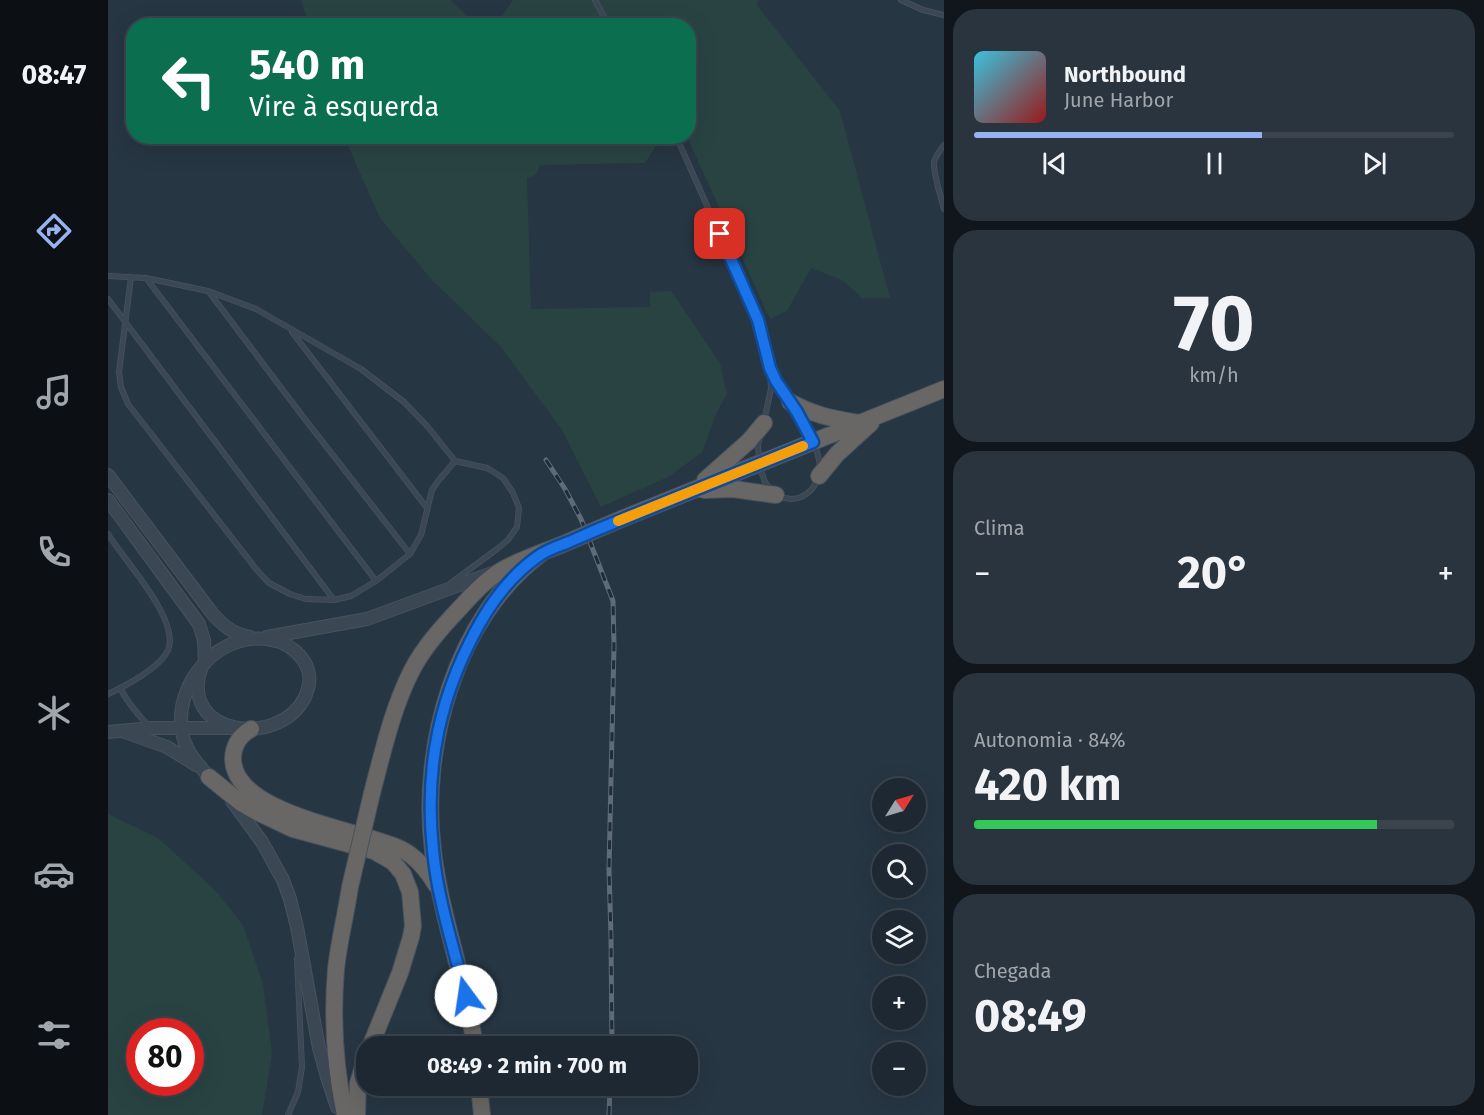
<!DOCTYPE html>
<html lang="pt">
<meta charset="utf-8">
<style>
:root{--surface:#1d2832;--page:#2a343e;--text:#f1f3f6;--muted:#a0a6ac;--line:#3b444d;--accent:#95b2f1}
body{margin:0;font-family:"Fira Sans",sans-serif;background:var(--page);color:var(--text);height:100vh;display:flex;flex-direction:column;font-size:22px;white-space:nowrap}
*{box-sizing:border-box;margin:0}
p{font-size:20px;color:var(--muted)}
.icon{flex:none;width:33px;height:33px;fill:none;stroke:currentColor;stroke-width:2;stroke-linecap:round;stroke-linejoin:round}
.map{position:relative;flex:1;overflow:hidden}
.sheet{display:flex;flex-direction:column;gap:9px;padding:9px;background:#10161c;width:540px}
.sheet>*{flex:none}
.top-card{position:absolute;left:18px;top:18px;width:570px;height:126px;border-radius:24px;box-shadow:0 6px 24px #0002,0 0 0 2px var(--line);background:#0b6e4f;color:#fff;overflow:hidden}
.needle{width:39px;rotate:53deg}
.controls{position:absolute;left:764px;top:778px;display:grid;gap:12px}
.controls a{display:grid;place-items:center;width:54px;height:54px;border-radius:50%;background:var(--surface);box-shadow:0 6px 24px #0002,0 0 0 2px var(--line);font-size:30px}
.speed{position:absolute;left:18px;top:1018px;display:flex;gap:12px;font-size:30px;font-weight:700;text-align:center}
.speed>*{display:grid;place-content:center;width:78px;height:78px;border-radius:50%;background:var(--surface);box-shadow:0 6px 24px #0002,0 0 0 2px var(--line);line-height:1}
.speed .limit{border:9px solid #d22;background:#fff;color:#111}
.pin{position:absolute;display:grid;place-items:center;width:51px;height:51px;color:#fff;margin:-26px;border-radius:12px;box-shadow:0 3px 9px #0006}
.me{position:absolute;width:66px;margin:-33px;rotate:346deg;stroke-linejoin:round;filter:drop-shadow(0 0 4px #0008)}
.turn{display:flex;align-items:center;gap:21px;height:126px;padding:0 24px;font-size:27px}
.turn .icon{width:78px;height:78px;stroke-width:2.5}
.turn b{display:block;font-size:42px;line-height:51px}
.big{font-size:45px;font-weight:700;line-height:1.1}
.sheet .card{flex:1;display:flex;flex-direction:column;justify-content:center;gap:9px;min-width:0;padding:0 21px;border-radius:24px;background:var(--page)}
.sheet .dial{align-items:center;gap:0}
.dial b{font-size:78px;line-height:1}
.song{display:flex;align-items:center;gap:18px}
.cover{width:72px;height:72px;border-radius:9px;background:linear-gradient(135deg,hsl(190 70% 55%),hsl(0 70% 35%))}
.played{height:6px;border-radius:3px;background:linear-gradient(90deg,var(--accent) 60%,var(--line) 60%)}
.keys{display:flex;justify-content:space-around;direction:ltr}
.heat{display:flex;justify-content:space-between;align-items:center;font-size:33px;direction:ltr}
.charge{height:9px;border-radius:4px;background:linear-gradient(90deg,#34c759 84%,var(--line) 0)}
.trip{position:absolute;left:248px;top:1036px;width:342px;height:60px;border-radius:24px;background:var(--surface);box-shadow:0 6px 24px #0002,0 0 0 2px var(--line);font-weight:700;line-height:60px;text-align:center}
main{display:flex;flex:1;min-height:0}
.dock{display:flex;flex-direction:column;width:108px;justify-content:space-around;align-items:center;background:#0c1014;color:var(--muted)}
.dock .icon{width:42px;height:42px}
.dock .selected{color:var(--accent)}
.dock b{font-size:27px;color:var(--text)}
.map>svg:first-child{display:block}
.green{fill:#294343;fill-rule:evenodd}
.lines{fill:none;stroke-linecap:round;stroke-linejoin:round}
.service-casing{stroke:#48535f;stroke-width:6}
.tertiary-casing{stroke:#48535f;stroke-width:14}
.trunk-casing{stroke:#46525d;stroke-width:18}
.service{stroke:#3b4752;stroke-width:4.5}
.tertiary{stroke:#3b4752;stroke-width:12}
.trunk{stroke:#696765;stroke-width:16}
.rail-casing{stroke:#5e6c79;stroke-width:5}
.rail{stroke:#202c38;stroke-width:3;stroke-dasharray:9;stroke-linecap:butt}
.trunk-bridge-casing{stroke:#46525d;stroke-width:18;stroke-linecap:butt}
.trunk-bridge{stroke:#696765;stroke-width:16}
.route-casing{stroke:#114b97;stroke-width:15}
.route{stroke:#1a73e8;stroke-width:10}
.slow{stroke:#f59e0b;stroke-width:10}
</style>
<main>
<nav class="dock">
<b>08:47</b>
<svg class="icon selected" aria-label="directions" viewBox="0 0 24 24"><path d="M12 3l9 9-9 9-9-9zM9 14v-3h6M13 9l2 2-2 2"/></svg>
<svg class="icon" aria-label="music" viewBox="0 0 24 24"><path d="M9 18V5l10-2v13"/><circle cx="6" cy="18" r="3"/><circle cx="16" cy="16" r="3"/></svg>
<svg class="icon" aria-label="phone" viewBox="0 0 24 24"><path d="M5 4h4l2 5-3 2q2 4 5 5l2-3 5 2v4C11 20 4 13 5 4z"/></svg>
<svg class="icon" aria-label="climate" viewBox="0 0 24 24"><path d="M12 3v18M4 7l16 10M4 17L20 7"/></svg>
<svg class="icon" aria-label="car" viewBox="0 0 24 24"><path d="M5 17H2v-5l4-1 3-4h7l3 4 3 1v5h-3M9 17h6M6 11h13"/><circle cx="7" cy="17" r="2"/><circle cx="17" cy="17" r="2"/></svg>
<svg class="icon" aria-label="filters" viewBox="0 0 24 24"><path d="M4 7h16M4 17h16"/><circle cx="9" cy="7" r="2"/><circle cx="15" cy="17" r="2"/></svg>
</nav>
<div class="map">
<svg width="836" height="1115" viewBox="0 0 836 1115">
<rect width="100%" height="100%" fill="#273643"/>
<path class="green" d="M 193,0 L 342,0 L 369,25 L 201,25 Z
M 405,0 L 650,0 L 649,5 L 732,111 L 782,298 L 754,298 L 734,280 L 703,268 L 679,311 L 662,319 L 579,137 L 580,136 L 580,26 L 385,26 L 390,22 Z
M 236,137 L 554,137 L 537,163 L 432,165 L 427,175 L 419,178 L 423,309 L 542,307 L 542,292 L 563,291 L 612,363 L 619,394 L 608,414 L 594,452 L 562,476 L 493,507 L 454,430 L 393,347 L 324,280 L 272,218 Z
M 0,814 L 50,838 L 106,889 L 135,925 L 155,984 L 164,1054 L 154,1115 L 0,1115 ZM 32,1032 L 82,1032 L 82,1083 L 32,1083 Z"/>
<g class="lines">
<defs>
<path id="service" d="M 487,0 L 501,26
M 793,0 L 815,10 L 836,15
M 568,136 L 650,320 L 662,368 L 668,381 L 679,398
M 836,145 C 832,150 828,155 826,162 C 825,173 833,197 836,209
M 0,276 L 38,278 L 100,291 L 148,309 L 253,369 L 296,402 L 320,427 L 347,461 L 379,468 L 395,478 L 405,493 L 411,508 L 409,527 L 400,540 L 389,549 L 343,583
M 23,277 L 11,372 L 13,387 L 20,404 L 148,569 L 161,583 L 182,594 L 198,599 L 226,600 L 243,596 L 268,581 L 302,554 L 313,535 L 324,490 L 331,480 L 347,461
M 38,278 L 268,581
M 101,292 L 196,418 L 302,554
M 0,299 L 226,600
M 184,332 L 319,508
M 689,413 C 699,430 711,447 712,468
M 656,421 L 663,389 L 662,368
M 651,459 L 650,444 L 652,438
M 652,468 L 657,482 L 662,489
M 671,496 C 688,504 703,495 710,479
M 0,534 C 15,559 73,620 60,650 C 52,668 17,686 0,694
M 12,688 C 20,703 29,714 41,726
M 180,1115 L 190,1092 L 194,1067 L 189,959"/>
<path id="tertiary" d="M 0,475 L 104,613 C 115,626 125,634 142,637
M 0,500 L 91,624 L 96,640 L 97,663
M 159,637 L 259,619 L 384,573
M 94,666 C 68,736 172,749 197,697 C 201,688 203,679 200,670 C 196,656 181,644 168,641 C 113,626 62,684 75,737 C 80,755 94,769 106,782
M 0,732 L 44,728 L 122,728
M 17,732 L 59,747 L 88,765
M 124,801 L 154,842 L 175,880 L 182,899 L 189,927 L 211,1048 L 219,1077 L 229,1107"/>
<path id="trunk" d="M 682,402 C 708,416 723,418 751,423
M 711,476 L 729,454 L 763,423
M 597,480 L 641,441 L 656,423
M 596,490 L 625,489 L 668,495
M 511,520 L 836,389
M 143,729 C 132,735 125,746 125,759 C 126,815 255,830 293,849 C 309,857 319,870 328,885
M 101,777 L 133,803 L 147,811 L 185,829 L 266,851 L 285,862 L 295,874 L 302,892 L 305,926 L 303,937 L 292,973 L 262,1047
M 264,793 C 275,752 284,709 304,670 C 316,647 334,627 352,608 C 365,594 379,578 396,569 C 416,558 439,551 460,542
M 367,1047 C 358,981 333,918 325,851 C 312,748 347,617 434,553
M 371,1086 L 374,1115
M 237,1115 C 227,1068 224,1017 228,969 C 231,941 238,914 242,887
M 249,1115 L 250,1083 L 258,1056"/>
</defs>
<use href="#service" class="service-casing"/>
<use href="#tertiary" class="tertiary-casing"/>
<use href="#trunk" class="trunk-casing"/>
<use href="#service" class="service"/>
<use href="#tertiary" class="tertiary"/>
<use href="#trunk" class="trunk"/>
<defs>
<path id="rail" d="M 438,460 L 457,489 L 473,519 L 505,601 L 506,646 L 501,870 L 503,937 L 504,1047
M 501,1115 L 502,1086"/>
</defs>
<use href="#rail" class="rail-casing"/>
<use href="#rail" class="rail"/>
<defs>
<path id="trunk-bridge" d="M 460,542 L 511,520
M 242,887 L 264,793"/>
</defs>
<use href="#trunk-bridge" class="trunk-bridge-casing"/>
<use href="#trunk-bridge" class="trunk-bridge"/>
</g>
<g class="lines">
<defs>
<path id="route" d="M 358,996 C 346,949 329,897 325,850 C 317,777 329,707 362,642 C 378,609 401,576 432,555 C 441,549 451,546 461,542 C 481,533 500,525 520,517 C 581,492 643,467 705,442 L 689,412 L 668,381 L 662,368 L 650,320 L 612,234"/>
</defs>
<use href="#route" class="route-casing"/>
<use href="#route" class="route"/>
<path class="slow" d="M 510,521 L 695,446"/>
</g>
</svg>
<div class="controls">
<a><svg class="needle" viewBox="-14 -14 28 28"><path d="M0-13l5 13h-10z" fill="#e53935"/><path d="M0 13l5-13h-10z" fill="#a0a6ac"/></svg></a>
<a><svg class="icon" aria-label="search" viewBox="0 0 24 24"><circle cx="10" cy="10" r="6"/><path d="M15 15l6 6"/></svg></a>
<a><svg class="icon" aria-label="layers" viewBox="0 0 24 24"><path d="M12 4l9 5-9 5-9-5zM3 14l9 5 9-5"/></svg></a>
<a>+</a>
<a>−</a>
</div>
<div class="speed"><div class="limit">80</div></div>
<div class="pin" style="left:612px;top:234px;background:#d93025"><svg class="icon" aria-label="arrive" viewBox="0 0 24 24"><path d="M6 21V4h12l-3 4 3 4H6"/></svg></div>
<svg class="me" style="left:358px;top:996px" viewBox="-20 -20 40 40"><circle r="19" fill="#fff"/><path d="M0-13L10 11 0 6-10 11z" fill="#1a73e8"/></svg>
<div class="trip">08:49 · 2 min · 700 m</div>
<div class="top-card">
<div class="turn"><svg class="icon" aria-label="left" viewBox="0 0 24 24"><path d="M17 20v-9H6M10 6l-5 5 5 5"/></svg><div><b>540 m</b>Vire à esquerda</div></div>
</div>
</div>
<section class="sheet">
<div class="card">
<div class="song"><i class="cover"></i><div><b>Northbound</b><p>June Harbor</p></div></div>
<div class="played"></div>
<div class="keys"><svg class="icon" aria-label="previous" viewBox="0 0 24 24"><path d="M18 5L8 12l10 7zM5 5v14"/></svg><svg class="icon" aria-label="pause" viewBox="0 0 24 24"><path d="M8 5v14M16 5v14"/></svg><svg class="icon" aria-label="next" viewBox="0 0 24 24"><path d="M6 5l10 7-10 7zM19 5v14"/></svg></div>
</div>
<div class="card dial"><b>70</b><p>km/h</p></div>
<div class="card"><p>Clima</p>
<div class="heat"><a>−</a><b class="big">20°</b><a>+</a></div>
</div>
<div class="card"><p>Autonomia · 84%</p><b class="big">420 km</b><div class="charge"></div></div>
<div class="card"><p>Chegada</p><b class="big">08:49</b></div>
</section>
</main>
